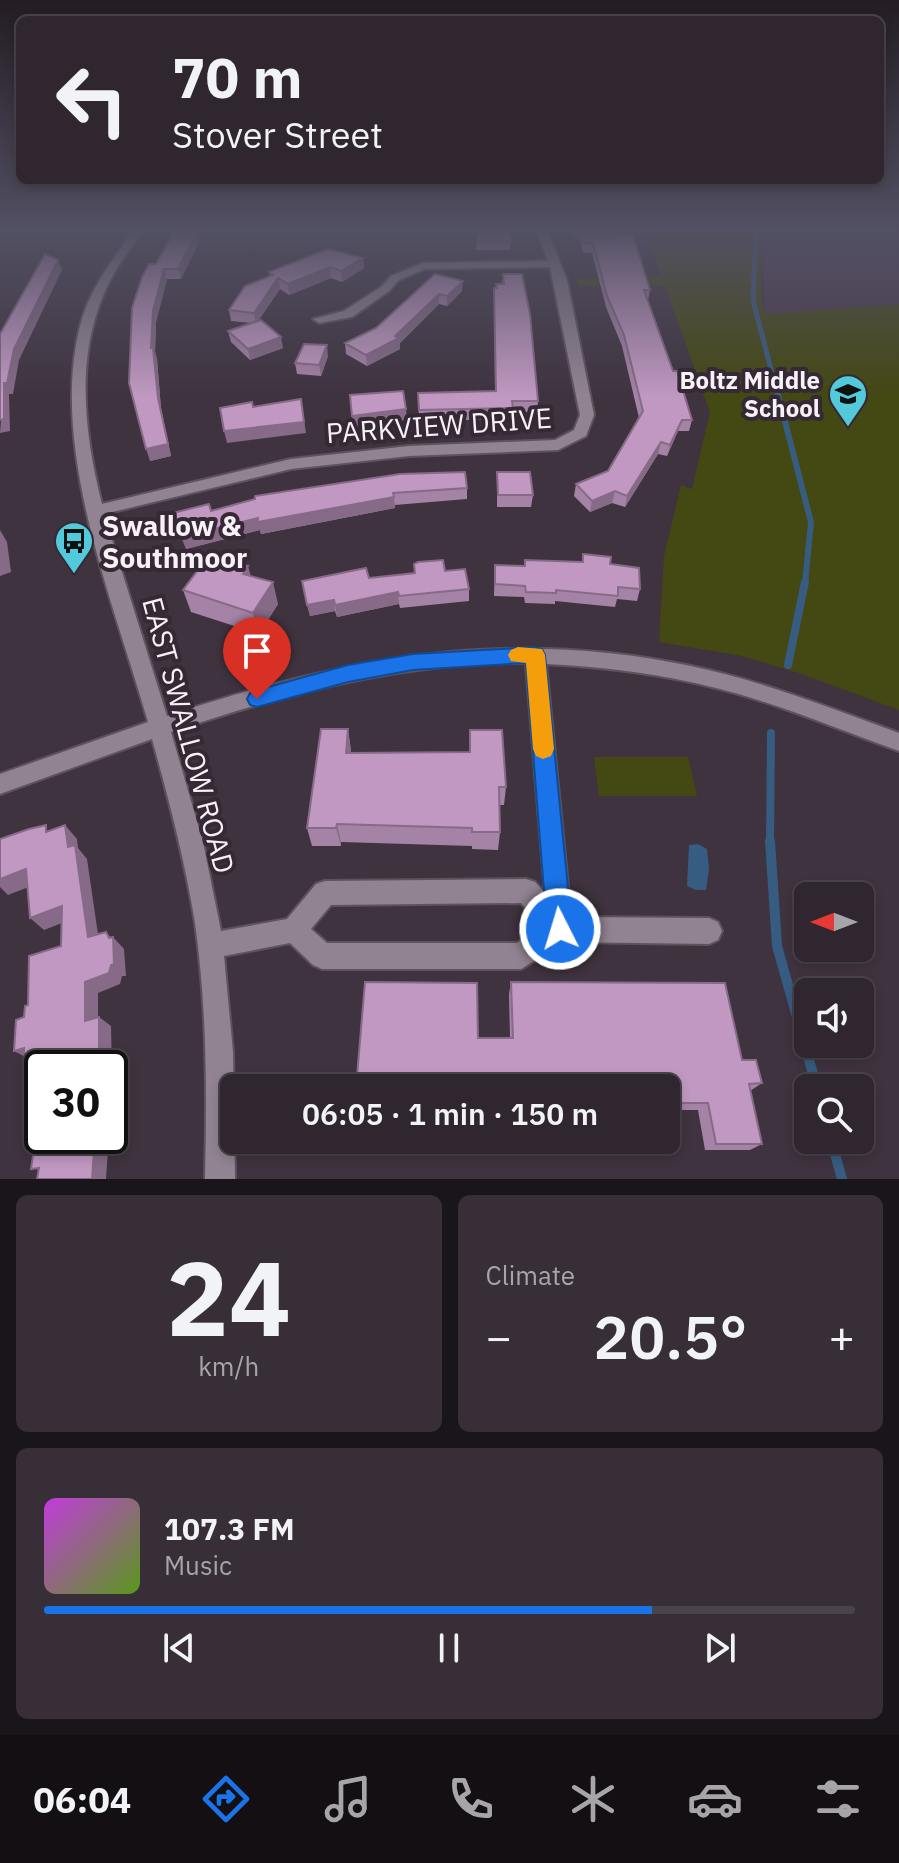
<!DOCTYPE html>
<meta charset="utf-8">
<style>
:root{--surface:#2f262f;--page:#372e37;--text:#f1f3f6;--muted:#a7a5aa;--line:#4a434b;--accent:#1a73e8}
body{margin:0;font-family:"IBM Plex Sans",sans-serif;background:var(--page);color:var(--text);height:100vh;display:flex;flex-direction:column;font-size:30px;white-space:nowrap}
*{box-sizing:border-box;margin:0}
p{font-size:26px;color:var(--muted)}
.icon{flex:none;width:44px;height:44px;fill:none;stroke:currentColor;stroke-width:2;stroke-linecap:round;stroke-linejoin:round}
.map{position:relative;height:1179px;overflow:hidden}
.details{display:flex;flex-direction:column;gap:16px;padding:16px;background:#1a151a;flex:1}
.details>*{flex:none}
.banner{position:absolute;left:16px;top:16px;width:868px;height:168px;border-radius:12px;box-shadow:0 4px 12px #0003,0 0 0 2px var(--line);background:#2f262f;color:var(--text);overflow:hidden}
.needle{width:52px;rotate:270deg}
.tools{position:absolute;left:794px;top:882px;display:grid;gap:16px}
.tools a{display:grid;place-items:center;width:80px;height:80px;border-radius:12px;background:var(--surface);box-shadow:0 4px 12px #0003,0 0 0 2px var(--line);font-size:40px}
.speed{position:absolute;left:24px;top:1050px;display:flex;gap:16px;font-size:40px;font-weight:700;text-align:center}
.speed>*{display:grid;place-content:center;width:104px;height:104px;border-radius:50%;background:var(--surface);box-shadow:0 4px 12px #0003,0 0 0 2px var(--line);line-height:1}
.speed .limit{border:4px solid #111;border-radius:12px;background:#fff;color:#111}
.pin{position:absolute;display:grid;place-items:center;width:68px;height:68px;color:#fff;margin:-82px -34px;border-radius:50% 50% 50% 0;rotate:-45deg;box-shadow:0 0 8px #0007}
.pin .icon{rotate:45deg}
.me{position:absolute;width:88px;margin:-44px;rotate:355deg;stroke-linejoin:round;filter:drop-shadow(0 0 6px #0008)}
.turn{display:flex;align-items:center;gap:28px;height:168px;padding:0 24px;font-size:36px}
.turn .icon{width:104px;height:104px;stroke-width:2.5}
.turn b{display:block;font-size:56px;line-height:68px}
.big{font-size:60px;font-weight:600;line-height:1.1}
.details .widget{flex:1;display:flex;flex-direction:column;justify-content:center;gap:12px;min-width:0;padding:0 28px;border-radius:12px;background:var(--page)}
.details .dial{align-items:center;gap:0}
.dial b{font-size:104px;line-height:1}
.song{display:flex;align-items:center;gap:24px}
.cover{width:96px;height:96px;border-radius:12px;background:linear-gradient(135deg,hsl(290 70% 55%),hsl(90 70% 35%))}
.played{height:8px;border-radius:4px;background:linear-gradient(90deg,var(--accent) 75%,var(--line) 75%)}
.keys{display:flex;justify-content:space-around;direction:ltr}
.heat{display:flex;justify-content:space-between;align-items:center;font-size:44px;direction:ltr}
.details .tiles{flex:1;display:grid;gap:16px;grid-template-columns:1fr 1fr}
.widget:last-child{grid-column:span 2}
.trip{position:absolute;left:220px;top:1074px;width:460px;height:80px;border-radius:12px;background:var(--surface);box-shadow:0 4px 12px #0003,0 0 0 2px var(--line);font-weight:600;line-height:80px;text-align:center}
.dock{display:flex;height:128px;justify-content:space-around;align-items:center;background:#130f13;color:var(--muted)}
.dock .icon{width:56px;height:56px}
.dock .on{color:var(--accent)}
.dock b{font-size:36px;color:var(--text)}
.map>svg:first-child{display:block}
.built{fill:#4b3b4c}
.green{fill:#444812}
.water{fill:#375c82}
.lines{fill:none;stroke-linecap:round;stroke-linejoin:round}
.stream-far3{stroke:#375c82;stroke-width:5}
.stream-far2{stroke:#375c82;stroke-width:6}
.stream-far1{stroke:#375c82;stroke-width:8}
.stream{stroke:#375c82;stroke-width:10}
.minor-casing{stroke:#5d535d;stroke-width:4}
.minor{fill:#918391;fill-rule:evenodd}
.wall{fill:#a583a6}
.shaded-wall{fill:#866a87}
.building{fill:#c098c1;stroke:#866a87;stroke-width:2}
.route{fill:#1a73e8;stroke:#114b97;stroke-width:2}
.slow{fill:#f59e0b}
.labels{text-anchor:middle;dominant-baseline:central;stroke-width:8;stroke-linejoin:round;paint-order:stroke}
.far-poi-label{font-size:24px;font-weight:bold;fill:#f8f1f8;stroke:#352935;text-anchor:end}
.street-label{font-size:28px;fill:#f8f1f8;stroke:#352935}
.poi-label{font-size:28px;font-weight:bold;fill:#f8f1f8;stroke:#352935;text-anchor:start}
</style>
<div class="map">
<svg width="899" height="1179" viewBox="0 0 899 1179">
<rect width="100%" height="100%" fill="#3f333f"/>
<path class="built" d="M 761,231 L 899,231 L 899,710 L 765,314 Z"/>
<path class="green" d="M 641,231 L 761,231 L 762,299 L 765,314 L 899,304 L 899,710 L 802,674 L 742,656 L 659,642 L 664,556 L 681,485 L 692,489 L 710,412 L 665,286 L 578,286 L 576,279 L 661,276 L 647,236 L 639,235 Z
M 594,757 L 688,757 L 697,796 L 599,796 Z"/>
<path class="water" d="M 698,844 L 707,849 L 709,869 L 706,890 L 696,890 L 687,886 L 689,845 Z"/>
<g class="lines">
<path class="stream-far3" d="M 756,231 L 753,300 L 775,385"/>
<path class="stream-far2" d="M 775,383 L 811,522 L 805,584"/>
<path class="stream-far1" d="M 788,665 L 805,582
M 770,843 L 771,733"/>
<path class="stream" d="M 770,841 L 777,946 L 817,1088
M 831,1140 L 842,1179"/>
<defs>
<path id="minor" d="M 133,231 L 143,231 C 133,246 120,261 112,277 C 74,347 83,429 102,504 L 291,459 L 409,446 L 555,440 L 574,430 L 580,415 L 550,267 L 425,269 L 399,280 L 389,291 L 352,317 L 319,323 L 313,319 L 344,311 L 381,287 L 391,276 L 423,263 L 548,261 L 537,231 L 547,231 L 567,280 L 594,415 L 586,436 L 558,450 L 409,456 L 291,469 L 104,514 L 167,716 C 342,658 508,627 691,666 C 762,681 831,708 899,733 L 899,751 C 840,730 782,705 720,689 C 663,674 605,667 546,664 L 571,917 L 709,918 L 718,922 L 722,931 L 718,940 L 709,944 L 564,942 L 521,969 L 322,969 L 313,965 L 290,943 L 224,956 L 233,1052 L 235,1179 L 205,1179 C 207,1094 207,1008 195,923 C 185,861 169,800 152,739 L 0,794 L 0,774 L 148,722 C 114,602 49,450 80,326 C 89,290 112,261 133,231 ZM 526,663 L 545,893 L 535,882 L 526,879 L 325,881 L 316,884 L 287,919 L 221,931 L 203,842 L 171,732 C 287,693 403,662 526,663 ZM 521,903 L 541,927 L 517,943 L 327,943 L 311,929 L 331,905 Z"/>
</defs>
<use href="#minor" class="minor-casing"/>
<use href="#minor" class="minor"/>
</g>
<path class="wall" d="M 573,231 L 618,231 L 618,235 L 650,290 L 648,300 L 673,371 L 692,420 L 689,431 L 678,431 L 667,456 L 658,454 L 625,507 L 612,503 L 590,512 L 574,496 L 576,484 L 608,471 L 639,418 L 622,346 L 606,307 L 592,253 L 583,253 L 579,236 L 573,236 Z
M 200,240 L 181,279 L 167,279 L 156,322 L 155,352 L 157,359 L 161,409 L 171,456 L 150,461 L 156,264 Z
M 477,240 L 511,240 L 510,250 L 476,250 Z
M 363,258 L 364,268 L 342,282 L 331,278 L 289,295 L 280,289 L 258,321 L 283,348 L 250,360 L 231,342 L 228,331 L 251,323 L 231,321 L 229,310 L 270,276 L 269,272 Z
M 435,274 L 462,291 L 447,306 L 439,304 L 400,343 L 400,349 L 367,366 L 346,354 L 345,343 L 376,328 Z
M 503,274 L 538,401 L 537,412 L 512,412 L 512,419 L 419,421 L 418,393 L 495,391 L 494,288 L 496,288 L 502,284 Z
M 328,356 L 321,376 L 297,374 L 295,363 Z
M 497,472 L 533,495 L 531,507 L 497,507 Z
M 467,488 L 467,499 L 395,505 L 395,508 L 261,534 L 260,530 L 186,549 L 211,511 L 255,499 Z
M 583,554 L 610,564 L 640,589 L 637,601 L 617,599 L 615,607 L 555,601 L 555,604 L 525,603 L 524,597 L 494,596 L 495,565 L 525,566 L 525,560 L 582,562 Z
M 414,564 L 445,571 L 469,589 L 469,601 L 400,608 L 399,604 L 337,617 L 335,611 L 310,616 L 302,581 L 369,578 L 414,573 Z
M 251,576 L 278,604 L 259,634 L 191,612 L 183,590 Z
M 348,729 L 351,753 L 469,753 L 470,730 L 506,787 L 504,805 L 499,805 L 500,832 L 498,850 L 472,849 L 472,846 L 341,842 L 341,846 L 312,846 L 307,828 Z
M 511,982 L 742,1060 L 762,1083 L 750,1091 L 762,1144 L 750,1150 L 705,1150 L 698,1110 L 666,1110 L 666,1088 L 478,1038 L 510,1038 L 509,994 Z
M 351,1140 L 400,1140 L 399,1149 L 355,1149 L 351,1143 Z
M 490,1140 L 621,1140 L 621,1144 L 614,1150 L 490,1150 Z"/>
<path class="shaded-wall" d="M 197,231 L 198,231 L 200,240 L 181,279 L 178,269 Z
M 363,258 L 364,268 L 342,282 L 341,271 Z
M 58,260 L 62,270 L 19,360 L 13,394 L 9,394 L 10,431 L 0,433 L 4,383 L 14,349 Z
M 330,267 L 331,278 L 289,295 L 288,284 Z
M 164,269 L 167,279 L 156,322 L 155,352 L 157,359 L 161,409 L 171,456 L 150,461 L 146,449 L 158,398 L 151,348 L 153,311 Z
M 278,278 L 280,289 L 256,324 L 254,313 Z
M 463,281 L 462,291 L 447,306 L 447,296 Z
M 439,294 L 439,304 L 400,343 L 400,349 L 367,366 L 366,355 L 395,336 Z
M 281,337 L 283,348 L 250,360 L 248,349 Z
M 327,345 L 328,356 L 321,376 L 319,365 Z
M 301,399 L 306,433 L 227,443 L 224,431 Z
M 406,409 L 407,420 L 353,427 L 352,416 Z
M 682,420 L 678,431 L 667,456 L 670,445 Z
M 661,442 L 658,454 L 625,507 L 627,496 Z
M 615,491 L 612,503 L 590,512 L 592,501 Z
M 394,497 L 395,508 L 261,534 L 260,530 L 186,549 L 181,537 L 258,518 Z
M 0,530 L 7,542 L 11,572 L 0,576 Z
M 248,566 L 254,588 L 243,574 Z
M 273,582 L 278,604 L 259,634 L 253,613 Z
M 398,592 L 399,604 L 337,617 L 335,605 Z
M 334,600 L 335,611 L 310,616 L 307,605 Z
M 348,729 L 351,749 L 349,772 L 346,753 Z
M 337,824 L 341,842 L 341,846 L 336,828 Z
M 65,825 L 77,839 L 78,848 L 87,859 L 100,948 L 88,937 L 68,847 Z
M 26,869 L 39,883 L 8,895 L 0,887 L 0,879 Z
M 62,906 L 75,918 L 44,930 L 30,918 Z
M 106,932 L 113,940 L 113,937 L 124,949 L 126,976 L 122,976 L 120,984 L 98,993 L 98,1031 L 85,1021 L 85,982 L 111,965 L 109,938 Z
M 99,1017 L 111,1026 L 112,1072 L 110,1113 L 110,1068 L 99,1068 Z
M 24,1048 L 40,1056 L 39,1070 L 24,1061 L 29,1059 L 14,1051 Z
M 95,1136 L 109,1136 L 106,1179 L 92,1179 Z"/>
<path class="building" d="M 174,231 L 197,231 L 178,269 L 164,269 L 153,311 L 151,348 L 153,348 L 158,398 L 168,444 L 146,449 L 129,383 L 132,308 L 142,277 L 149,264 L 156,264 Z
M 479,231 L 510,231 L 511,240 L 477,240 Z
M 581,231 L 618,231 L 618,235 L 633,235 L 650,290 L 644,290 L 673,371 L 677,371 L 692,420 L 682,420 L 670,445 L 661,442 L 627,496 L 615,491 L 592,501 L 576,484 L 608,471 L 643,411 L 624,335 L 607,296 L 593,243 L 584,242 Z
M 328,249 L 363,258 L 341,271 L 330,267 L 288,284 L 278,278 L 254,313 L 229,310 L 245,286 L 273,275 L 269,272 Z
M 45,254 L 58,260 L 14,349 L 7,383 L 4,383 L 4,419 L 0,420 L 0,334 Z
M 435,274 L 463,281 L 447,296 L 439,294 L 395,336 L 399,338 L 366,355 L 345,343 L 376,328 Z
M 503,274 L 522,274 L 530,314 L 538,401 L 512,401 L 513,408 L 419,410 L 418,393 L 496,391 L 494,288 L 497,288 L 496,284 L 504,284 Z
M 261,320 L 281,337 L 248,349 L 228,331 Z
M 304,344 L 327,345 L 319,365 L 295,363 Z
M 403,391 L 406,409 L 352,416 L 350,395 Z
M 301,399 L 304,422 L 224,431 L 220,408 L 252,402 L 253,407 Z
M 465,472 L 467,488 L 393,493 L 394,497 L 258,522 L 258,518 L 181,537 L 173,513 L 209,504 L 211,511 L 255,499 L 255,496 L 400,474 Z
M 497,472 L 530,472 L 533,495 L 498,495 Z
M 583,554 L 611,557 L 610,564 L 639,568 L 640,589 L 618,587 L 618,596 L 556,590 L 556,593 L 526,592 L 525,586 L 495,584 L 495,565 L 525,566 L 525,560 L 583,562 Z
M 219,560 L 248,566 L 243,574 L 273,582 L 253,613 L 183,590 L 201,566 L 207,568 Z
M 443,560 L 445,571 L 465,569 L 469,589 L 399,596 L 398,592 L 335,605 L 334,600 L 307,605 L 302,581 L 366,568 L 369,578 L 415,573 L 414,564 L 418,562 Z
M 321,729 L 348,729 L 346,753 L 470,752 L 470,730 L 502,730 L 506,787 L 499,787 L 500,832 L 472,832 L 472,828 L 337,824 L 336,828 L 307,828 Z
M 46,825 L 46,832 L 65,825 L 68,847 L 75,845 L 88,937 L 106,932 L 109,938 L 113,937 L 114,964 L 111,965 L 109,973 L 85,982 L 85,1021 L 99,1017 L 99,1068 L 42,1068 L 42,1136 L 95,1136 L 92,1179 L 37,1179 L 39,1168 L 31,1169 L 40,1110 L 33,1111 L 40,1056 L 24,1061 L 24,1048 L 14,1051 L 16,1020 L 24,1017 L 25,1006 L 28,1005 L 29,956 L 61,946 L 62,906 L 30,918 L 26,869 L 0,879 L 0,839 L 29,829 Z
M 365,982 L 477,983 L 478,1038 L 513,1038 L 511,982 L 725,983 L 742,1060 L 756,1060 L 762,1083 L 749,1084 L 762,1144 L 716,1144 L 708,1103 L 666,1103 L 666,1088 L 356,1088 Z
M 351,1140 L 397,1140 L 397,1143 L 351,1143 Z
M 492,1140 L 621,1140 L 621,1144 L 492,1144 Z"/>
<linearGradient id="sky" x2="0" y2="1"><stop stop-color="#231c23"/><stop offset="0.58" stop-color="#525063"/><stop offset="1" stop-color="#525063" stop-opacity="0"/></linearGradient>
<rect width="899" height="396" fill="url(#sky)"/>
<path class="route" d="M 535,647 L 542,649 L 545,655 L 572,929 L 569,938 L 560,941 L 551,938 L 547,929 L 526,663 L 413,670 L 348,682 L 257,707 L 250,705 L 247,699 L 250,693 L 257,690 L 348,665 L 413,654 Z"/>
<path class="slow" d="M 518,647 L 542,649 L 545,655 L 554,749 L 551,756 L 543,759 L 536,756 L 533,749 L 526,663 L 511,661 L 508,655 L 511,650 Z"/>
<defs>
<symbol id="school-pin" viewBox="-11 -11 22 30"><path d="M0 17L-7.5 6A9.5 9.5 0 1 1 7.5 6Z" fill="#53cadc" stroke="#352935"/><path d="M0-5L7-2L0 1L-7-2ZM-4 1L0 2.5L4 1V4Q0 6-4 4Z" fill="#111"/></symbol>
<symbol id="bus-pin" viewBox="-11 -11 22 30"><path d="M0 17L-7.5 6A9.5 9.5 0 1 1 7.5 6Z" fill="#53cadc" stroke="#352935"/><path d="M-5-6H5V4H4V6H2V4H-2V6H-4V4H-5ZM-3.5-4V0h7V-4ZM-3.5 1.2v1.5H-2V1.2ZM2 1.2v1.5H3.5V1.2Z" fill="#111"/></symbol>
</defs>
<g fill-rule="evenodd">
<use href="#school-pin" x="826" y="372" width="44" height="60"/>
<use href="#bus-pin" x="52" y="519" width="44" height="60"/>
</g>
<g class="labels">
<g class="far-poi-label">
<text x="820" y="380">Boltz Middle<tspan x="820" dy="28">School</tspan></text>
</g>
<g class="street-label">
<text transform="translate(439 425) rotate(-4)">PARKVIEW DRIVE</text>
<text transform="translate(189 735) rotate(75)">EAST SWALLOW ROAD</text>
</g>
<g class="poi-label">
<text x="102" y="525">Swallow &amp;<tspan x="102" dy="32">Southmoor</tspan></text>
</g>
</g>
</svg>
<div class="tools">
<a><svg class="needle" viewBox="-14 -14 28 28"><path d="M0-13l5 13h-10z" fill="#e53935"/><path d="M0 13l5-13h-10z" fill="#a7a5aa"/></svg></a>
<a><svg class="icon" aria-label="sound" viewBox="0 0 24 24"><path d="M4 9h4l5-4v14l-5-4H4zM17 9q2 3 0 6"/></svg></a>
<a><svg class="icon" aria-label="search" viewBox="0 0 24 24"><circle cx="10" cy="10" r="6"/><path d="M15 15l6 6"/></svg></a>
</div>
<div class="speed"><div class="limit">30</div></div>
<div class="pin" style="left:257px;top:699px;background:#d93025"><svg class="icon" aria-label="arrive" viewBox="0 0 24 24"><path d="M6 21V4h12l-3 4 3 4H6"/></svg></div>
<svg class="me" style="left:560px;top:929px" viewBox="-20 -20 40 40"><circle r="17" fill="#1a73e8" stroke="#fff" stroke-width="3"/><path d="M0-11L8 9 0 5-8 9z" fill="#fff"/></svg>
<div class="trip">06:05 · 1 min · 150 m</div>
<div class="banner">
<div class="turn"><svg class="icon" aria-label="left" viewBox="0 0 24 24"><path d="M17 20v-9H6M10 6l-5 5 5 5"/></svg><div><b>70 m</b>Stover Street</div></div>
</div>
</div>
<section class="details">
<div class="tiles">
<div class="widget dial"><b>24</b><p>km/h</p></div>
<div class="widget"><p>Climate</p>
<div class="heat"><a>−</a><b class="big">20.5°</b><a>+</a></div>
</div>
<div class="widget">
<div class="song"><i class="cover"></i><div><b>107.3 FM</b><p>Music</p></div></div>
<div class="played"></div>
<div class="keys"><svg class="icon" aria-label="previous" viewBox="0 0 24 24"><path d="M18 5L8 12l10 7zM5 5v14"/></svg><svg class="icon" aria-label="pause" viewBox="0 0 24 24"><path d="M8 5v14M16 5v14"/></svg><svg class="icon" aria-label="next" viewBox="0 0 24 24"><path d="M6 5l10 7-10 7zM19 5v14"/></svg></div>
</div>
</div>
</section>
<nav class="dock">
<b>06:04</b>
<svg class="icon on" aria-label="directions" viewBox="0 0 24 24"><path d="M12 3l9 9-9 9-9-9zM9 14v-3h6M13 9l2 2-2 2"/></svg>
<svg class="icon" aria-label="music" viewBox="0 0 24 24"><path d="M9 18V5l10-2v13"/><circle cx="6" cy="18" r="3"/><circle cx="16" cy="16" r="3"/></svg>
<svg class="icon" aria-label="phone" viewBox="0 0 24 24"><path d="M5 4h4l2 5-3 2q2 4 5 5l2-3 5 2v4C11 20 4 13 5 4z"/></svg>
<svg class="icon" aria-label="climate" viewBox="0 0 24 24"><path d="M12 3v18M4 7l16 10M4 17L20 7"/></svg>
<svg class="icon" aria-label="car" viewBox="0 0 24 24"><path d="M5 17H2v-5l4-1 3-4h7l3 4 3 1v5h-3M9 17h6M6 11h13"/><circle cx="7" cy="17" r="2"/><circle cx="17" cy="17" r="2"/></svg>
<svg class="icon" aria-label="filters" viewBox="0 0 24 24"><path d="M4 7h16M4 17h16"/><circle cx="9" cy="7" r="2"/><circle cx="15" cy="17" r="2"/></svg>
</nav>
